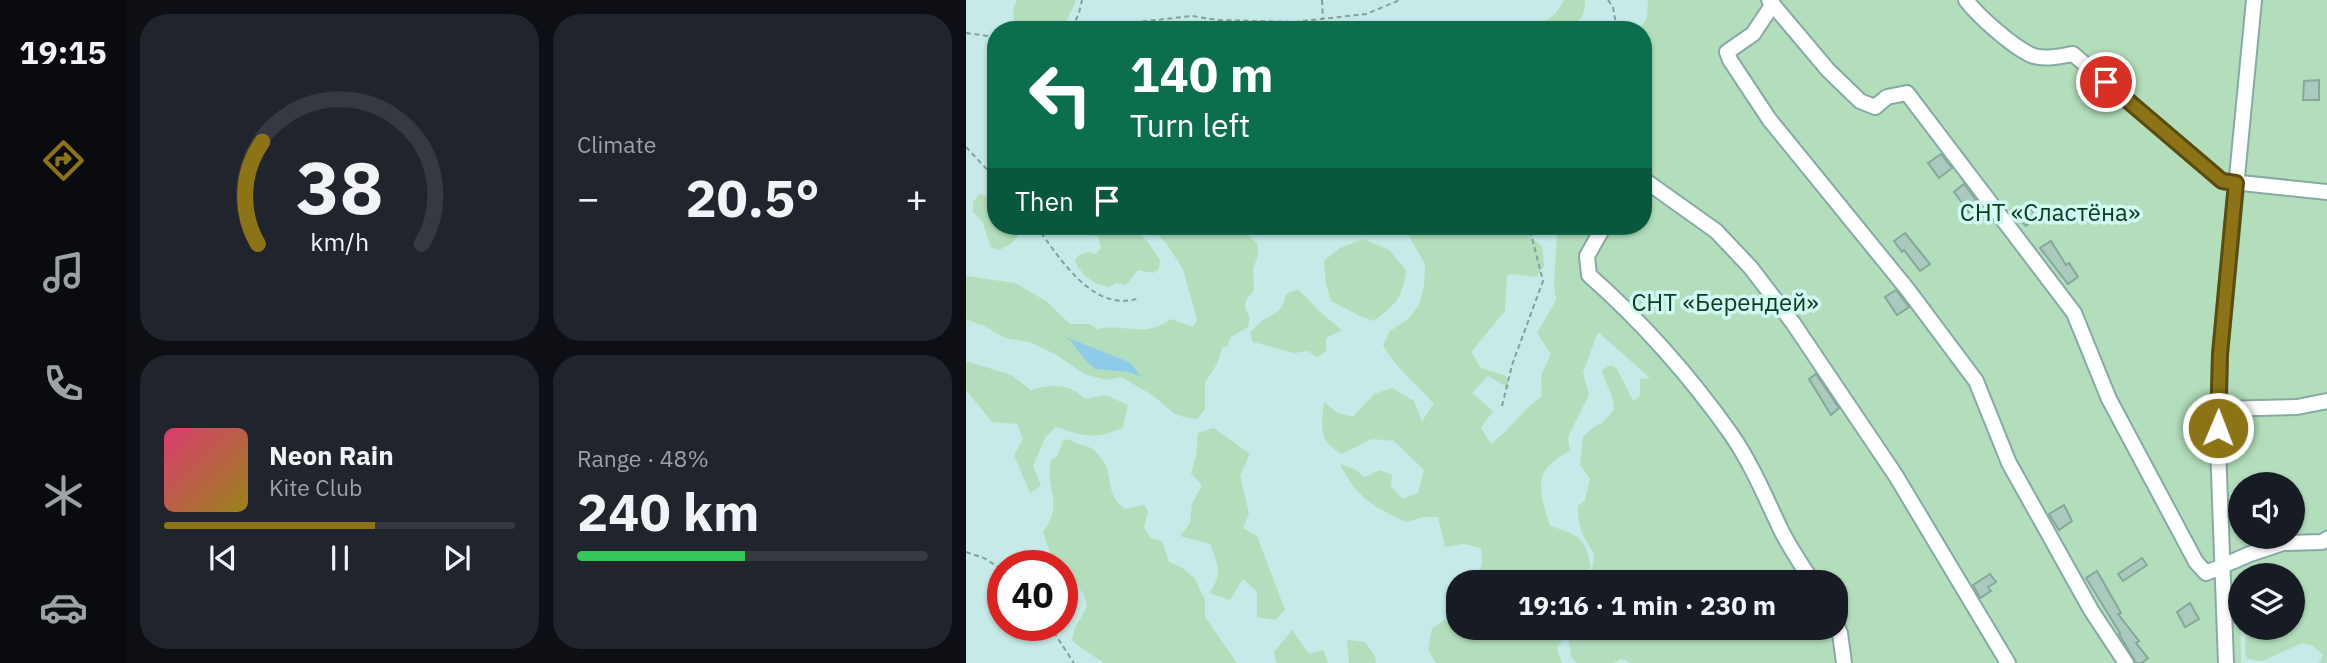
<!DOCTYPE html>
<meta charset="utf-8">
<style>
:root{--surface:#171b24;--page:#20242c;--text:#f1f3f6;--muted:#9ea1a6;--line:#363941;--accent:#8c7316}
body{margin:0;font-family:"IBM Plex Sans",sans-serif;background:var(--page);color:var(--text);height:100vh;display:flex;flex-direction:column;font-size:26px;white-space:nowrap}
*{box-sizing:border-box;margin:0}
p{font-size:23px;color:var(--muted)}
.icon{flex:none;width:38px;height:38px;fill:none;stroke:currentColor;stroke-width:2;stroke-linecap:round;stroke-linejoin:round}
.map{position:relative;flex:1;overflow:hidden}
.panel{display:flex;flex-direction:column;gap:14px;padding:14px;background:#0d0f14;width:840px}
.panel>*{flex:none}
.hud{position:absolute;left:21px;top:21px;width:665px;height:214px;border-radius:28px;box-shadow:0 2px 5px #0004;background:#0b6e4f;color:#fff;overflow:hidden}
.buttons{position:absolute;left:1262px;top:472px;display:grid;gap:14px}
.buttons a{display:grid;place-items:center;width:77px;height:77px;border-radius:50%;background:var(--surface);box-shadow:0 2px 5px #0004;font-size:35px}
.speed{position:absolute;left:21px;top:550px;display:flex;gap:14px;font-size:35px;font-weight:700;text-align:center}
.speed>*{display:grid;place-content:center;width:91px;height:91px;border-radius:50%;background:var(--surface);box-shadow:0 2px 5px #0004;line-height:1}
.speed .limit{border:10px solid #d22;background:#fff;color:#111}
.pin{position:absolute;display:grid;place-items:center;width:60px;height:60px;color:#fff;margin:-30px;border:4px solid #fff;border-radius:50%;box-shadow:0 2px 7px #0007}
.me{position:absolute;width:77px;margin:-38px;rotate:1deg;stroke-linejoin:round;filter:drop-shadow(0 0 5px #0008)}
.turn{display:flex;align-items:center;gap:24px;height:147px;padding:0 28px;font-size:32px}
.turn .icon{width:91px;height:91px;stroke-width:2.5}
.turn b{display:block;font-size:49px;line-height:60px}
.then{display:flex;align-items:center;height:66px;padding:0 28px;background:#0003;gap:14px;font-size:26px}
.big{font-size:52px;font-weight:700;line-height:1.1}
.panel .widget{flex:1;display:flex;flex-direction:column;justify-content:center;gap:10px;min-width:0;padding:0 24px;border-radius:28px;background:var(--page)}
.panel .dial{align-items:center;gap:0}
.dial svg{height:182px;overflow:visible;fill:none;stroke:var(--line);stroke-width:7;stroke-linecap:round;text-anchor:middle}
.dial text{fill:var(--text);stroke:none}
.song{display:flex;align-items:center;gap:21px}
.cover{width:84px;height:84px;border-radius:10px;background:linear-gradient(135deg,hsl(340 70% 55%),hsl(50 70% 35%))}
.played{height:7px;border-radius:4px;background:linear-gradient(90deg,var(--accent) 60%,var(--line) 60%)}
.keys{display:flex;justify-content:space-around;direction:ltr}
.heat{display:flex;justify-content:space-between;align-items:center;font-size:38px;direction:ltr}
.charge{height:10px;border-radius:5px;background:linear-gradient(90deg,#34c759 48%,var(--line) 0)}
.panel .tiles{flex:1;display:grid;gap:14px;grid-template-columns:repeat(2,1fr)}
.trip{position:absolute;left:480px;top:570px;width:402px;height:70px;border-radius:28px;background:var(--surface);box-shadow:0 2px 5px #0004;font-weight:700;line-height:70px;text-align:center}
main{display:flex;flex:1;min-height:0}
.tab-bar{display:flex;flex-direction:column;width:126px;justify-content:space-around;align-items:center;background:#090b0e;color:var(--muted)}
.tab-bar .icon{width:49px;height:49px}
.tab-bar .current{color:var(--accent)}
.tab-bar b{font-size:32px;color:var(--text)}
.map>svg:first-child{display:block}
.green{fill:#b3debc;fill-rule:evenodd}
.water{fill:#8dcbe8}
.building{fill:#aacabe;stroke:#87a79b;stroke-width:2}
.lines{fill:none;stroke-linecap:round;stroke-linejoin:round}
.minor-casing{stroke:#86aaa6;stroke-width:18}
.path{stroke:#849f9d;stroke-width:2;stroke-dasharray:5 3.5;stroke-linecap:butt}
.minor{stroke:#fff;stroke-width:14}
.route-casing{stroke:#5b4b0e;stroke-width:18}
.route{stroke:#8c7316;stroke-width:12}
.labels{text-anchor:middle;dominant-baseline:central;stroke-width:7;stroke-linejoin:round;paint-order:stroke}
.park-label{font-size:24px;fill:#053f1c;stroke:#d2f8f4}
</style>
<main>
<nav class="tab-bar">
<b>19:15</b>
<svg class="icon current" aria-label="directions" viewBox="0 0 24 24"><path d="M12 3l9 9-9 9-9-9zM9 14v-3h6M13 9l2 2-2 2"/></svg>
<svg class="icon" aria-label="music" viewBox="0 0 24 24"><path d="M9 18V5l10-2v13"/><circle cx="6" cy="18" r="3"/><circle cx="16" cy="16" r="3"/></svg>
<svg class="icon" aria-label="phone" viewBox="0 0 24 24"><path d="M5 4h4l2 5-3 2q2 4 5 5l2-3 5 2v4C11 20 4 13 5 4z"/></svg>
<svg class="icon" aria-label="climate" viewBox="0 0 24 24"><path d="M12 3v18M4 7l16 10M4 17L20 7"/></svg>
<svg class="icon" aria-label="car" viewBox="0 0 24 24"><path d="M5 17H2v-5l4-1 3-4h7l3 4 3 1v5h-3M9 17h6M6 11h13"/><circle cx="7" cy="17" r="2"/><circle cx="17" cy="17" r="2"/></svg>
</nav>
<section class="panel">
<div class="tiles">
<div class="widget dial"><svg viewBox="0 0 100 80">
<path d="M14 69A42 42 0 1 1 86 69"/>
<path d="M14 69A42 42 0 0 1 16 24" stroke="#8c7316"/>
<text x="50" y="56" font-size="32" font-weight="700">38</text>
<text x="50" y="72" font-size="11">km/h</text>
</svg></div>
<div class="widget"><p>Climate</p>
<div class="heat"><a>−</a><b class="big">20.5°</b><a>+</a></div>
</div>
<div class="widget">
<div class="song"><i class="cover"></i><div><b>Neon Rain</b><p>Kite Club</p></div></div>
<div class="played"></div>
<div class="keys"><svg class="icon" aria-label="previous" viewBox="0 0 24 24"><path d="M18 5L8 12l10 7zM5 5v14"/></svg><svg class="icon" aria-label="pause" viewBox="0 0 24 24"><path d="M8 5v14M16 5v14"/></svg><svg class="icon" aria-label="next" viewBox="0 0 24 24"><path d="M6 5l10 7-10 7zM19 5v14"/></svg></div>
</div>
<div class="widget"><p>Range · 48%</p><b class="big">240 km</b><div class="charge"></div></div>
</div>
</section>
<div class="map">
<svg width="1361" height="663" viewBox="0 0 1361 663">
<rect width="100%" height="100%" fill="#c5eae7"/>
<path class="green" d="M 51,0 L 110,0 L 100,22 L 62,30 L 49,30 L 47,8 Z
M 598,0 L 619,0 C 621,20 605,30 587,30 L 586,26 L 579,30 L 569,30 L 590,13 Z
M 682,0 L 1361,0 L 1361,663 L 1353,663 L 1357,655 L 1347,646 L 1337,643 L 1296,661 L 1281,659 C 1278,648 1277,636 1287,628 L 1326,628 L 1326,576 L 1274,576 L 1275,663 L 666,663 L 655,659 L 648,663 L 611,663 L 605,657 L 601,628 L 870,628 L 870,583 L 608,583 L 626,570 L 628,553 C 617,538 611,525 612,506 L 619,500 L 624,479 L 614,465 L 617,437 L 626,428 L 636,423 L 648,410 C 648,393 640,387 636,370 L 644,365 L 651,369 L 667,401 L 674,396 L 674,379 L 684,378 L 632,332 L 617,372 L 623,395 L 602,437 L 604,451 C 565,470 573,490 584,526 C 612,535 620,537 625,568 L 595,583 L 512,583 L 516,562 L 515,548 L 497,544 L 479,547 L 472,517 L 457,517 L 440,522 C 405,505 392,499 374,464 L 388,469 L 399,477 L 414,470 L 426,475 L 425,487 L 437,499 L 452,493 L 458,470 L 428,441 L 406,439 L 376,454 C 352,441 355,427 358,402 L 372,413 L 387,417 L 408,394 L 426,388 L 448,401 L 456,421 L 468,404 C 451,384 429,368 417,345 L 424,331 L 442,319 L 453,305 L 458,286 L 459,264 L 437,226 L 551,226 L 576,246 L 578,266 L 571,277 L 546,274 L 541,275 L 539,311 L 505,352 L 515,368 L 540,376 L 544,389 L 522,376 L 506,393 L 527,411 L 515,428 L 525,444 C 544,429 557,410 576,396 L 575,376 L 585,354 L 571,333 L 590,300 L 588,283 L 591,236 L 587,226 L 677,226 L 677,30 L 673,30 L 681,18 ZM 1274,485 L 1326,485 L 1326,537 L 1274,537 Z
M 14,193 C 30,200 30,209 30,226 L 51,226 L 52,236 L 46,243 L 33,250 L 25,247 L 16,221 L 7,212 L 7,202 Z
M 123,226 L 166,227 L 181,241 L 194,260 L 193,269 L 187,273 L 172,270 L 160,285 L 150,283 L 142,287 C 127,284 115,275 109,261 L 113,255 L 122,252 L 129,254 L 135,248 L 132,237 L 126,234 Z
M 183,226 L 275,226 L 278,232 L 291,243 L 292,256 L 287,268 L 288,290 L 280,300 L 279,308 L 284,318 L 282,327 L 265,337 L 261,347 L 257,346 L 251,364 L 239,382 L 239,409 L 231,419 C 208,417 207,412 191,399 C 180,390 167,385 156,377 L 141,380 L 118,374 L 89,354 L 64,342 L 39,338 L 18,326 L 0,319 L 0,276 L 49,283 L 80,301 L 104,324 L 124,324 L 131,329 C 159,323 178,339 205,319 L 227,327 L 231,320 L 217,269 L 200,243 Z
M 397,239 L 423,250 L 440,270 C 436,299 431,303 408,321 L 394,316 L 365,301 L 360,284 L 358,261 L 374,248 Z
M 332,289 L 355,313 L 376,330 L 360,338 L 360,351 L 351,357 L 342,351 L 329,353 L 287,342 L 284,333 C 288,329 292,323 297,320 C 312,311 316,312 320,294 Z
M 0,361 L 45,375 L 65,390 C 86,384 104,383 119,399 L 140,395 L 162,405 L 157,427 C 129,441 118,436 90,427 L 79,438 L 67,466 L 75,486 L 64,493 L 48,455 L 57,439 L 51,424 L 26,422 L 0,390 Z
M 248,428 L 284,454 L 274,476 L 283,513 L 277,528 L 291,536 L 319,610 L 309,620 L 291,617 L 291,592 L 277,579 L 264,600 L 243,593 C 257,576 252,563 244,544 L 214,536 L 224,523 L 226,504 L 236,485 L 225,474 L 230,456 L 232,433 Z
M 103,439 C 112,447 126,444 132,454 C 135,458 140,464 141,468 C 146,485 142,496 159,509 L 178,505 L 182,511 L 178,528 L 185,538 L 196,541 L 203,562 L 217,568 L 229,579 L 239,600 L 239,617 L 271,663 L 139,663 C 132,659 110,645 106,640 L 109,628 L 121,606 C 118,588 104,579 100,563 L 85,555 L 77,532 C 99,501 78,490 85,460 L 92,455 L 97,441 Z
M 492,611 L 492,628 L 594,628 L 597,637 L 591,649 L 596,663 L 470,663 L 462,650 L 466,628 Z
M 326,630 L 343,654 L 357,650 L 362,663 L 310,663 L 308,652 Z
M 381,640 L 399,642 L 409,656 L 410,663 L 383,663 Z"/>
<path class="water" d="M 97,336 L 163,362 L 176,377 L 162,372 L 130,369 L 121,362 L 104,340 Z"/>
<path class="building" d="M 1353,80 L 1353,100 L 1337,100 L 1338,81 Z
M 975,154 L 986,168 L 973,178 L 962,163 Z
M 998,184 L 1019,212 L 1008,219 L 988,192 Z
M 1062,205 L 1071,216 L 1060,226 L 1048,215 Z
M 939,233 L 964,264 L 954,271 L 938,250 L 936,252 L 928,241 Z
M 1085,241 L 1100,265 L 1103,263 L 1112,277 L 1102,284 L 1074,248 Z
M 930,290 L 943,307 L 931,315 L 919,297 Z
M 850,374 L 873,408 L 865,415 L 843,379 Z
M 1098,505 L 1106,521 L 1093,530 L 1083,514 Z
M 1176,558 L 1181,565 L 1157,581 L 1152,574 Z
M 1131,571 L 1155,613 L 1152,614 L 1173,641 L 1170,643 L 1182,658 L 1176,663 L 1170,663 L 1153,634 L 1154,633 L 1120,578 Z
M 1024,574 L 1030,582 L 1022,587 L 1025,591 L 1014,598 L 1007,585 Z
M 1224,603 L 1233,619 L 1219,627 L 1211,612 Z"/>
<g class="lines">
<defs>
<path id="minor" d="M 803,0 L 862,70 L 894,101 L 909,107 L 921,97 L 941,93 L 1108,313 L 1143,399 L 1230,562 L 1240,573 L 1284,554 L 1317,543 L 1356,542 L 1361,539
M 1000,0 C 1012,16 1045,45 1063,54 C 1076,61 1093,56 1107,54 L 1256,181 L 1361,192
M 807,4 L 787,34 L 761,52 L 764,60 L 803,119 L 942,290 L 1010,381 L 1043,463 L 1125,610 L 1160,663
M 677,179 L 750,231 L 785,268 L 827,323 L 930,476 L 1042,663
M 638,226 L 621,256 L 623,275 C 676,322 724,376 765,434 C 785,463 799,496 814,528 C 823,547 836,565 847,583
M 1253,409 L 1331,407 L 1361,401
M 870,624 L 874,633 L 878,663
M 1260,663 L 1252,446 L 1254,354 L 1288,0"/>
</defs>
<use href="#minor" class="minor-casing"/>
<path class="path" d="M 356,0 L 357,19
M 642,0 L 647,7 L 651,30
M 106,28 L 113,13 L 116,0
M 100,30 L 226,16 L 252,20 L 328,22 L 400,14 L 434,0
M 0,33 L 30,37
M 0,147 L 30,179
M 70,226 C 94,258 127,314 173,298
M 536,406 L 546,365 L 577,281 L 563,226
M 0,552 L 18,558 L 37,570
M 83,625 L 108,663"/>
<use href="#minor" class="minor"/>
</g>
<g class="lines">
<defs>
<path id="route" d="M 1140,82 L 1256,181 L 1270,183 L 1254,354 L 1252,428"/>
</defs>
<use href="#route" class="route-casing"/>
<use href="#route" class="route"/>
</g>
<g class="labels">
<g class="park-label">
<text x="1084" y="212">СНТ «Сластёна»</text>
<text x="759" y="302">СНТ «Берендей»</text>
</g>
</g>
</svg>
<div class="buttons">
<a><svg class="icon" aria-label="sound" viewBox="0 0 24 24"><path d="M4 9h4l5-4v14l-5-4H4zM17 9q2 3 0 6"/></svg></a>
<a><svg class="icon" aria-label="layers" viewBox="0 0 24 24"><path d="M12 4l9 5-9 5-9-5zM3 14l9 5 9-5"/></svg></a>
</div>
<div class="speed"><div class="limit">40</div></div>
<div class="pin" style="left:1140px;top:82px;background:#d93025"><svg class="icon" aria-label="arrive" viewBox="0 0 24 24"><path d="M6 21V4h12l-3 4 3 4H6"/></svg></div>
<svg class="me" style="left:1252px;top:428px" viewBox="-20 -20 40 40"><circle r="17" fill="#8c7316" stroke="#fff" stroke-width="3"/><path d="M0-11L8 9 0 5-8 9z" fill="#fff"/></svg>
<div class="trip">19:16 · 1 min · 230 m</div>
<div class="hud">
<div class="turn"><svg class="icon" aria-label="left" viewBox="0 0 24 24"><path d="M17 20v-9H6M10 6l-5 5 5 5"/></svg><div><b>140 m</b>Turn left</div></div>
<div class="then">Then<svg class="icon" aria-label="arrive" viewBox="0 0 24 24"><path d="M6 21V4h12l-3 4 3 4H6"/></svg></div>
</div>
</div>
</main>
